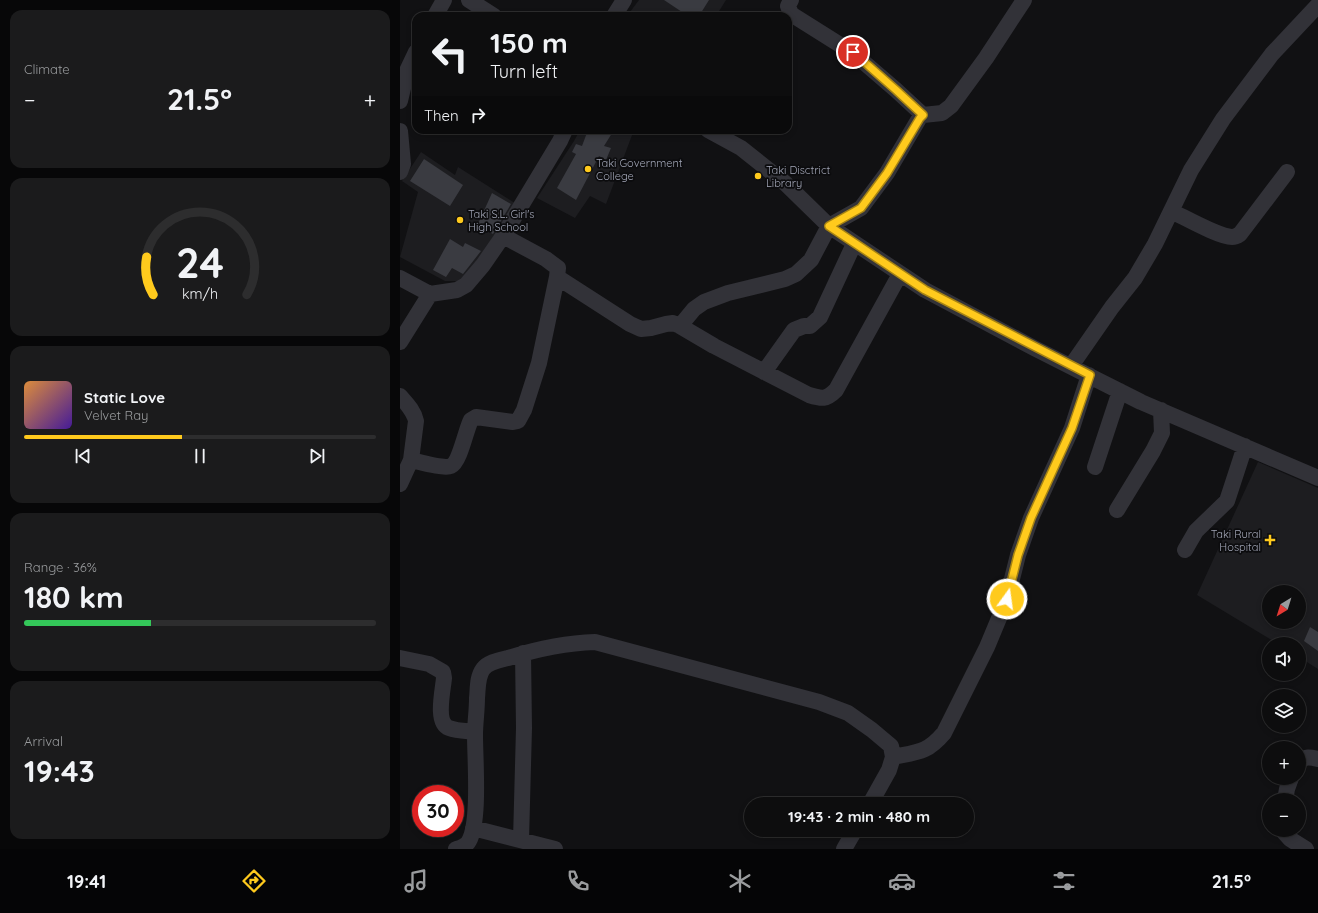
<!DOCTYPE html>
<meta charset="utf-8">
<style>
:root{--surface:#0d0d0e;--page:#1b1b1c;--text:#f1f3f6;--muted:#9a9c9e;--line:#2d2d2e;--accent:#ffca1d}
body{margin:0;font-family:Quicksand,sans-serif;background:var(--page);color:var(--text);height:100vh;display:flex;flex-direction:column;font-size:15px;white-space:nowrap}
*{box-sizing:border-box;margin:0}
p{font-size:13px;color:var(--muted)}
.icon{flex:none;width:22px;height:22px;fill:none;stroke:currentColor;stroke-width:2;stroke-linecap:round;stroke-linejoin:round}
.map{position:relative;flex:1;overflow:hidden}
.details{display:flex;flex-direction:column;gap:10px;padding:10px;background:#070708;width:400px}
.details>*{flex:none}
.guide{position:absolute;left:12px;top:12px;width:380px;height:122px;border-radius:12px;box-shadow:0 2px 6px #0003,0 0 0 1px var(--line);background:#0d0d0e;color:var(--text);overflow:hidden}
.needle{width:26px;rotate:218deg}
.controls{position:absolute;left:862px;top:585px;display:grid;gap:8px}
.controls a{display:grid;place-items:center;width:44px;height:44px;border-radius:50%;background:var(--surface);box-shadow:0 2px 6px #0003,0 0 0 1px var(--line);font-size:20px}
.speed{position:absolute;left:12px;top:785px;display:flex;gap:8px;font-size:20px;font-weight:700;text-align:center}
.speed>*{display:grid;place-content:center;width:52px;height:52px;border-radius:50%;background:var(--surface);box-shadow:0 2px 6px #0003,0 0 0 1px var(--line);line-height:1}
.speed .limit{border:6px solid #d22;background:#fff;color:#111}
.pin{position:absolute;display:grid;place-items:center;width:34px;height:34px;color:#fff;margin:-17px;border:2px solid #fff;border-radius:50%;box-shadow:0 1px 4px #0007}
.me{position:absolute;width:44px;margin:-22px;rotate:14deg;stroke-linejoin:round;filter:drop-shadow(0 0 3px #0008)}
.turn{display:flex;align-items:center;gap:14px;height:84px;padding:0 12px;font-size:18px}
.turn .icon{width:52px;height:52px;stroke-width:2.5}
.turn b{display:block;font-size:28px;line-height:34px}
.then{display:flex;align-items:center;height:38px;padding:0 12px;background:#0003;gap:8px;font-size:15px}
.big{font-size:30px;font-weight:700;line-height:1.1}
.details .widget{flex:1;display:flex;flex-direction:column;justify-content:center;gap:6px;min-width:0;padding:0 14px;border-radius:12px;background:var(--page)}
.details .dial{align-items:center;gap:0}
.dial svg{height:104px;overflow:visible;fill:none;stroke:var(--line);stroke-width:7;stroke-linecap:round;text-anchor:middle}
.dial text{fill:var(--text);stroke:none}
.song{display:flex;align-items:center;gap:12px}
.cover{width:48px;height:48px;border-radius:6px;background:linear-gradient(135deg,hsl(30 70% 55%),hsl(260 70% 35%))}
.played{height:4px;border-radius:2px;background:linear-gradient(90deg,var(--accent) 45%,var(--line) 45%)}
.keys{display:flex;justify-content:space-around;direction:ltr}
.heat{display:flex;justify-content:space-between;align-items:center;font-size:22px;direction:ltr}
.charge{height:6px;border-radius:3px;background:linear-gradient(90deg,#34c759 36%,var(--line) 0)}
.trip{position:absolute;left:344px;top:797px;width:230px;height:40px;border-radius:20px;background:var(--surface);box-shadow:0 2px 6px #0003,0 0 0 1px var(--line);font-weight:700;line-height:40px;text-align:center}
.dock{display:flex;height:64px;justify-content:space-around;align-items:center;background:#050506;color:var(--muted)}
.dock .icon{width:28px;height:28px}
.dock .current{color:var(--accent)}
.dock b{font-size:18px;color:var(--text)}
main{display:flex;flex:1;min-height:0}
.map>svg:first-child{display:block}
.built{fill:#1d1d20;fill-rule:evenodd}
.building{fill:#3a3b41}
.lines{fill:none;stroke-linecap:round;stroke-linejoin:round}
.minor{stroke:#323238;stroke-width:16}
.route-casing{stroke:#a68313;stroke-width:10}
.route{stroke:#ffca1d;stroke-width:7}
.poi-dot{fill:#ffca1d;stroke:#0c0c0e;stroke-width:1.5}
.labels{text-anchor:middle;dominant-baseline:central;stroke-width:3.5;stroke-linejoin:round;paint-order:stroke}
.poi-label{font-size:11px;fill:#a1a5b5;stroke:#0c0c0e;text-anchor:start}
</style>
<main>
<section class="details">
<div class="widget"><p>Climate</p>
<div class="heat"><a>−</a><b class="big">21.5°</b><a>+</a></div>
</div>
<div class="widget dial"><svg viewBox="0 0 100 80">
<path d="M14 69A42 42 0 1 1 86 69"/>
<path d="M14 69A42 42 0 0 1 9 40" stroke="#ffca1d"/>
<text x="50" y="56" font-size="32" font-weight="700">24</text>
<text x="50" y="72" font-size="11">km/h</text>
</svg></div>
<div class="widget">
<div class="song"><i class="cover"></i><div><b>Static Love</b><p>Velvet Ray</p></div></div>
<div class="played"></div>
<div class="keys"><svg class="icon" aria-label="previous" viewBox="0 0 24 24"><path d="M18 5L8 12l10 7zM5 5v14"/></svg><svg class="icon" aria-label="pause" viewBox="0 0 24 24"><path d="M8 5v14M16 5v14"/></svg><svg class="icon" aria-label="next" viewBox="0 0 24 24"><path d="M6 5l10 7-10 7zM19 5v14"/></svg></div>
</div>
<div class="widget"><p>Range · 36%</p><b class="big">180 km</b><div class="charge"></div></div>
<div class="widget"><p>Arrival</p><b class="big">19:43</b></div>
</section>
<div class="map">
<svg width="918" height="849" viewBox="0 0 918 849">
<rect width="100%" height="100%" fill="#111113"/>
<path class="built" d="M 239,0 L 326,0 L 316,16 L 227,16 Z
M 180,130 L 234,130 L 206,204 L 190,196 L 175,218 L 137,198 L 174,141 Z
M 21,152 L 55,175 L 58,167 L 118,205 L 67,281 L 45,281 L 0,257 L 18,192 L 2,181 Z
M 858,462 L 918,488 L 918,669 L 899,657 L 899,644 L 878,644 L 797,595 ZM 869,592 L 899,592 L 899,622 L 869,622 Z"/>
<path class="building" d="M 264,0 L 309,0 L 299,16 L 288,16 Z
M 188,130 L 214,130 L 204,146 L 211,148 L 206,160 L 199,156 L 176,200 L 157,188 L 176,154 L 172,152 L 176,144 L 182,146 Z
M 24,159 L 63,185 L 50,206 L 10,181 Z
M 92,193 L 111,204 L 93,234 L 77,226 Z
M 50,239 L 63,247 L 65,243 L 81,251 L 63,274 L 52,268 L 46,277 L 33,270 Z
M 910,627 L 918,632 L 918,651 L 904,641 Z"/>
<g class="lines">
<path class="minor" d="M 69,0 L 94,16
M 391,0 L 388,6 L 391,14 L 453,53 L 496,90 L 523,115
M 35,16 L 44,0
M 214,16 L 224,0
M 0,101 L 7,71 L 16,52
M 308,130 L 341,148 L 385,183 L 429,226 L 525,290 L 634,348 L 741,402 L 918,478
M 0,131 L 3,164 L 0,172
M 771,211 C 784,217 819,237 832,237 C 835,237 837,236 840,234 L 887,172
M 157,277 L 230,324 L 241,329 L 251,328 L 266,324 L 273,323 L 280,326 L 314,346 L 409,395 C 422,399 426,400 436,390 L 500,274
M 0,278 L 30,294 L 57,290 L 66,285 L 83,265 L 103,236 L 160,141 L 165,130
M 280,326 L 294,309 L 304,302 L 328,293 L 385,279 L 396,274 L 411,260 L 429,226 L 461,208 L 487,173 L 520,117 L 523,115 L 542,113 L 551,106 L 586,58 L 624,0
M 0,342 L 30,294
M 671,366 L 712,307 L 735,278 L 755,244 L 791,170 L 823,119 L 872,54 L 918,5
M 364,372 L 394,330 L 404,326 L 410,326 L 420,317 L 454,244
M 0,396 C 7,404 14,411 16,421 L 11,460 L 0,484
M 11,460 C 20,462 44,469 51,466 C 60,462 66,429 71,420 L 76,417 L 113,422 L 118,421 L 124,410 L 139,363 L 157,277 L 158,268 L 146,259 L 103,236
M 695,467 L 720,391
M 717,510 L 753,451 L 762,433 L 761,410
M 785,550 L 796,531 L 827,501 L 845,446
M 0,658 L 29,664 L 43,672 L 44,678 C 43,690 35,723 49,728 C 57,731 67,731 75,732
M 493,757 C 518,752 527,753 544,733 L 587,647 L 607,599 L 618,555 L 631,518 L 672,428 L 689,375
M 899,762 C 905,756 910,757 918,759
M 885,800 L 887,789 L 891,778
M 73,828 L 155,849
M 882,830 L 890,839 L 906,849
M 121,840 L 124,728 L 123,653
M 56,849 C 61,848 67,845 69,841 C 80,821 75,760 75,735 C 75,723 77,711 77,698 C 78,689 77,677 83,669 C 88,662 100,660 108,658 C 137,649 164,643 195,642 L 419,702 L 448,713 L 472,730 L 491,746 L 493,757 L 489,770 L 470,804
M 444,849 L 455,830"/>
</g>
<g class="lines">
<defs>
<path id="route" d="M 453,52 L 496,90 L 523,115 L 520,118 L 487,173 L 461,208 L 429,226 L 525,290 L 690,375 L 672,428 L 631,518 L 618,555 L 607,599"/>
</defs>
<use href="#route" class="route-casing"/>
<use href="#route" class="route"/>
</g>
<g class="poi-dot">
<circle cx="188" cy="169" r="4"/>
<circle cx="358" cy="176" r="4"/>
<circle cx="60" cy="220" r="4"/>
<path d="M868 534h4v4h4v4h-4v4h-4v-4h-4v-4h4z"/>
</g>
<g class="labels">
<g class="poi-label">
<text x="196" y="163">Taki Government<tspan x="196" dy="13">College</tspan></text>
<text x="366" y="170">Taki Disctrict<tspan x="366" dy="13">Library</tspan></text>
<text x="68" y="214">Taki S.L. Girl's<tspan x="68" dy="13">High School</tspan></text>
<text x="861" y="534" text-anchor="end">Taki Rural<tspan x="861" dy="13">Hospital</tspan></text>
</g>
</g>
</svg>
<div class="controls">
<a><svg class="needle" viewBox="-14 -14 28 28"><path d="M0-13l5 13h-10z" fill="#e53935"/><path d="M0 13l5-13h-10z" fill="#9a9c9e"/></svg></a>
<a><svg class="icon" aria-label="sound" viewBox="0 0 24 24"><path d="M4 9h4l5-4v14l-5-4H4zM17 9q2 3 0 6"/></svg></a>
<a><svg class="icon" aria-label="layers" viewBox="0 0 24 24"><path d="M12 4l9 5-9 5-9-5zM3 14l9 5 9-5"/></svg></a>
<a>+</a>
<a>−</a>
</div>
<div class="speed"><div class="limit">30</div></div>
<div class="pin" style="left:453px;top:52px;background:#d93025"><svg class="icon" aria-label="arrive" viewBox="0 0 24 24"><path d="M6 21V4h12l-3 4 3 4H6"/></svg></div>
<svg class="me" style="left:607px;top:599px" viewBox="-20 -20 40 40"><circle r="17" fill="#ffca1d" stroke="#fff" stroke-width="3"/><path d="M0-11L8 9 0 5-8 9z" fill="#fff"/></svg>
<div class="trip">19:43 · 2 min · 480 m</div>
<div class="guide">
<div class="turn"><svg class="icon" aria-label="left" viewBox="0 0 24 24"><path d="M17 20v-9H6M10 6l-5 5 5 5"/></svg><div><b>150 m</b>Turn left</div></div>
<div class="then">Then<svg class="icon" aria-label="right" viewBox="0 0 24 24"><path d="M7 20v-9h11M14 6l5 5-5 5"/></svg></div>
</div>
</div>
</main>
<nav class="dock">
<b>19:41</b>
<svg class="icon current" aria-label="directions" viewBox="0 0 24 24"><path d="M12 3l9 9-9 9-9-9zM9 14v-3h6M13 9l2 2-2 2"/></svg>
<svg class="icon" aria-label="music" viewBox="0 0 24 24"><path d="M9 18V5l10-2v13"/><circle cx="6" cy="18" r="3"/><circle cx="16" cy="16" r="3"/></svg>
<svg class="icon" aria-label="phone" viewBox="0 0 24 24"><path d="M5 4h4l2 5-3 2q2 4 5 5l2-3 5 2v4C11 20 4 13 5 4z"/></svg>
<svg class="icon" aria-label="climate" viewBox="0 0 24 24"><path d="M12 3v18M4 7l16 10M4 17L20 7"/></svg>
<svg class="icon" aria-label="car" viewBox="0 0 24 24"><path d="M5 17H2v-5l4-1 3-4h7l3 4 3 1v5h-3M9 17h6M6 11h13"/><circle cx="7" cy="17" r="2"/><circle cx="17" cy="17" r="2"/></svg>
<svg class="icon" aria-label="filters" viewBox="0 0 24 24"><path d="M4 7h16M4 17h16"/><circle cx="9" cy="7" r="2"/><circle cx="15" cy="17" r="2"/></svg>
<b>21.5°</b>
</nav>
